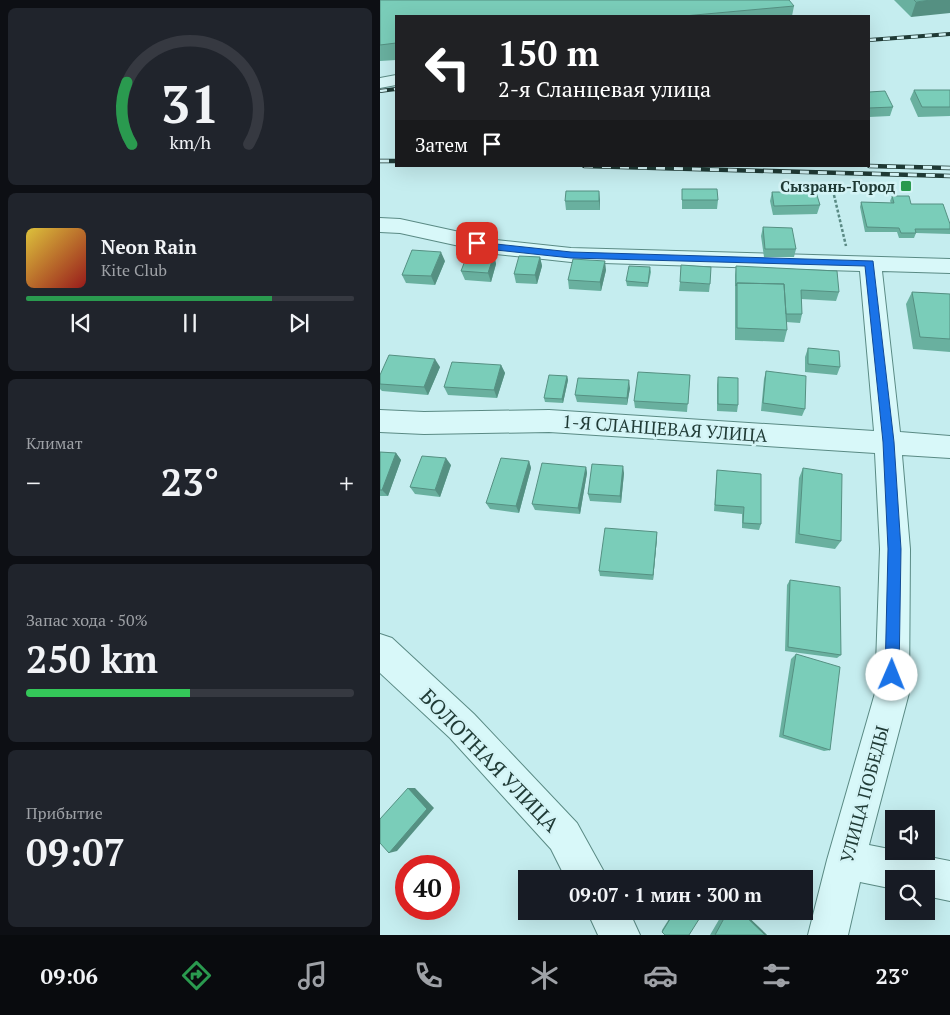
<!DOCTYPE html>
<html lang="ru">
<meta charset="utf-8">
<style>
:root{--surface:#171b24;--page:#20242c;--text:#f1f3f6;--muted:#9ea1a6;--line:#363941;--accent:#2a9a4f}
body{margin:0;font-family:"PT Serif",serif;background:var(--page);color:var(--text);height:100vh;display:flex;flex-direction:column;font-size:19px;white-space:nowrap}
*{box-sizing:border-box;margin:0}
p{font-size:16px;color:var(--muted)}
.icon{flex:none;width:28px;height:28px;fill:none;stroke:currentColor;stroke-width:2;stroke-linecap:round;stroke-linejoin:round}
.map{position:relative;flex:1;overflow:hidden}
.panel{display:flex;flex-direction:column;gap:8px;padding:8px;background:#0d0f14;width:380px}
.panel>*{flex:none}
.banner{position:absolute;left:15px;top:15px;width:475px;height:152px;border-radius:0px;box-shadow:0 5px 20px #0002;background:#202124;color:#fff;overflow:hidden}
.buttons{position:absolute;left:505px;top:810px;display:grid;gap:10px}
.buttons a{display:grid;place-items:center;width:50px;height:50px;border-radius:0px;background:var(--surface);box-shadow:0 5px 20px #0002;font-size:25px}
.speed{position:absolute;left:15px;top:855px;display:flex;gap:10px;font-size:25px;font-weight:700;text-align:center}
.speed>*{display:grid;place-content:center;width:65px;height:65px;border-radius:50%;background:var(--surface);box-shadow:0 5px 20px #0002;line-height:1}
.speed .limit{border:8px solid #d22;background:#fff;color:#111}
.pin{position:absolute;display:grid;place-items:center;width:42px;height:42px;color:#fff;margin:-21px;border-radius:10px;box-shadow:0 2px 8px #0006}
.me{position:absolute;width:55px;margin:-28px;rotate:1deg;stroke-linejoin:round;filter:drop-shadow(0 0 4px #0008)}
.turn{display:flex;align-items:center;gap:18px;height:105px;padding:0 20px;font-size:22px}
.turn .icon{width:65px;height:65px;stroke-width:2.5}
.turn b{display:block;font-size:35px;line-height:42px}
.then{display:flex;align-items:center;height:48px;padding:0 20px;background:#0003;gap:10px;font-size:19px}
.big{font-size:38px;font-weight:800;line-height:1.1}
.panel .widget{flex:1;display:flex;flex-direction:column;justify-content:center;gap:8px;min-width:0;padding:0 18px;border-radius:8px;background:var(--page)}
.panel .dial{align-items:center;gap:0}
.dial svg{height:130px;overflow:visible;fill:none;stroke:var(--line);stroke-width:7;stroke-linecap:round;text-anchor:middle}
.dial text{fill:var(--text);stroke:none}
.song{display:flex;align-items:center;gap:15px}
.cover{width:60px;height:60px;border-radius:8px;background:linear-gradient(135deg,hsl(50 70% 55%),hsl(0 70% 35%))}
.played{height:5px;border-radius:2px;background:linear-gradient(90deg,var(--accent) 75%,var(--line) 75%)}
.keys{display:flex;justify-content:space-around;direction:ltr}
.heat{display:flex;justify-content:space-between;align-items:center;font-size:28px;direction:ltr}
.charge{height:8px;border-radius:4px;background:linear-gradient(90deg,#34c759 50%,var(--line) 0)}
.trip{position:absolute;left:138px;top:870px;width:295px;height:50px;border-radius:0px;background:var(--surface);box-shadow:0 5px 20px #0002;font-weight:800;line-height:50px;text-align:center}
.dock{display:flex;height:80px;justify-content:space-around;align-items:center;background:#090b0e;color:var(--muted)}
.dock .icon{width:35px;height:35px}
.dock .active{color:var(--accent)}
.dock b{font-size:22px;color:var(--text)}
main{display:flex;flex:1;min-height:0}
.map>svg:first-child{display:block}
.lines{fill:none;stroke-linecap:round;stroke-linejoin:round}
.minor-casing{stroke:#5a8a84;stroke-width:2}
.path{stroke:#5a8a84;stroke-width:2.5;stroke-dasharray:3 2;stroke-linecap:butt}
.minor{fill:#d8f8f9;fill-rule:evenodd}
.rail-far1-casing{stroke:#1f3a35;stroke-width:4}
.rail-casing{stroke:#1f3a35;stroke-width:4.5}
.rail-far1{stroke:#d4f4f6;stroke-width:2.5;stroke-dasharray:7;stroke-linecap:butt}
.rail{stroke:#d4f4f6;stroke-width:3;stroke-dasharray:9;stroke-linecap:butt}
.wall{fill:#69b09f}
.shaded-wall{fill:#559082}
.building{fill:#7acdb9;stroke:#559082}
.route{fill:#1a73e8;stroke:#114b97}
.poi-dot{fill:#2a9a4f;stroke:#d4f4f6;stroke-width:2}
.labels{text-anchor:middle;dominant-baseline:central;stroke-width:5;stroke-linejoin:round;paint-order:stroke}
.far-poi-label{font-size:15px;font-weight:bold;fill:#1f3a35;stroke:#d4f4f6;text-anchor:end}
.street-label{font-size:18px;fill:#1f3a35;stroke:#d4f4f6}
.near-street-label{font-size:21px;fill:#1f3a35;stroke:#d4f4f6}
</style>
<main>
<section class="panel">
<div class="widget dial"><svg viewBox="0 0 100 80">
<path d="M14 69A42 42 0 1 1 86 69"/>
<path d="M14 69A42 42 0 0 1 11 31" stroke="#2a9a4f"/>
<text x="50" y="56" font-size="32" font-weight="700">31</text>
<text x="50" y="72" font-size="11">km/h</text>
</svg></div>
<div class="widget">
<div class="song"><i class="cover"></i><div><b>Neon Rain</b><p>Kite Club</p></div></div>
<div class="played"></div>
<div class="keys"><svg class="icon" aria-label="previous" viewBox="0 0 24 24"><path d="M18 5L8 12l10 7zM5 5v14"/></svg><svg class="icon" aria-label="pause" viewBox="0 0 24 24"><path d="M8 5v14M16 5v14"/></svg><svg class="icon" aria-label="next" viewBox="0 0 24 24"><path d="M6 5l10 7-10 7zM19 5v14"/></svg></div>
</div>
<div class="widget"><p>Климат</p>
<div class="heat"><a>−</a><b class="big">23°</b><a>+</a></div>
</div>
<div class="widget"><p>Запас хода · 50%</p><b class="big">250 km</b><div class="charge"></div></div>
<div class="widget"><p>Прибытие</p><b class="big">09:07</b></div>
</section>
<div class="map">
<svg width="570" height="935" viewBox="0 0 570 935">
<rect width="100%" height="100%" fill="#c5edef"/>
<g class="lines">
<defs>
<path id="minor" d="M 16,75 L 16,85 L 0,88 L 0,78 Z
M 0,218 L 20,219 L 116,240 L 191,248 L 570,259 L 570,273 L 502,271 L 520,432 L 570,436 L 570,458 L 522,455 L 530,549 L 529,693 L 489,845 L 570,861 L 570,901 L 546,896 L 546,879 L 514,879 L 514,889 L 480,882 L 468,935 L 428,935 L 447,860 L 495,693 L 500,549 L 495,453 L 169,432 L 44,434 L 0,432 L 0,410 L 44,412 L 169,410 L 494,431 L 480,271 L 191,262 L 116,254 L 20,233 L 0,232 Z
M 0,634 L 12,638 L 94,714 L 197,823 L 228,879 L 186,879 L 171,849 L 70,738 L 0,673 Z
M 207,911 L 249,911 L 260,935 L 218,935 Z"/>
</defs>
<use href="#minor" class="minor-casing"/>
<path class="path" d="M 454,195 L 466,246"/>
<use href="#minor" class="minor"/>
<defs>
<path id="rail-far1" d="M 489,40 L 570,34
M 0,91 L 16,89"/>
<path id="rail" d="M 0,161 L 16,161
M 204,166 L 570,176
M 489,166 L 570,168"/>
</defs>
<use href="#rail-far1" class="rail-far1-casing"/>
<use href="#rail" class="rail-casing"/>
<use href="#rail-far1" class="rail-far1"/>
<use href="#rail" class="rail"/>
</g>
<path class="wall" d="M 0,0 L 414,6 L 412,16 L 16,16 L 16,60 L 0,61 Z
M 514,0 L 570,0 L 531,17 Z
M 534,90 L 570,90 L 570,116 L 538,117 L 530,99 Z
M 489,92 L 513,107 L 510,116 L 489,117 Z
M 302,189 L 338,200 L 337,209 L 302,209 Z
M 392,192 L 440,205 L 437,214 L 393,215 L 390,201 Z
M 512,196 L 531,204 L 570,224 L 570,234 L 536,233 L 534,238 L 519,238 L 517,232 L 485,232 L 480,207 L 481,202 L 511,203 L 510,201 Z
M 220,200 L 220,210 L 186,210 L 185,201 Z
M 383,227 L 416,249 L 414,257 L 384,257 L 381,236 Z
M 114,255 L 116,264 L 111,282 L 85,280 L 81,271 Z
M 160,257 L 162,266 L 157,284 L 136,283 L 134,274 Z
M 65,261 L 55,285 L 26,283 L 22,275 Z
M 356,266 L 459,292 L 456,301 L 421,299 L 422,314 L 420,323 L 406,322 L 407,330 L 404,342 L 355,340 L 355,275 Z
M 270,267 L 271,272 L 268,287 L 247,286 L 246,281 Z
M 226,270 L 221,291 L 189,289 L 188,280 Z
M 300,282 L 330,284 L 329,292 L 299,291 Z
M 532,292 L 570,294 L 570,352 L 533,349 L 526,304 Z
M 428,348 L 460,367 L 457,375 L 425,372 L 425,357 Z
M 121,365 L 125,373 L 117,398 L 68,395 L 64,387 Z
M 60,367 L 48,395 L 2,391 L 0,389 L 0,375 Z
M 386,371 L 425,409 L 422,416 L 381,411 L 384,379 Z
M 310,375 L 307,412 L 255,408 L 254,401 Z
M 187,376 L 188,380 L 183,403 L 165,402 L 164,398 Z
M 338,377 L 358,405 L 357,412 L 337,411 L 337,385 Z
M 250,388 L 247,405 L 197,402 L 195,395 Z
M 0,452 L 16,453 L 21,460 L 8,496 L 0,496 Z
M 149,461 L 151,468 L 139,513 L 110,509 L 106,503 Z
M 71,465 L 60,497 L 35,494 L 30,487 Z
M 206,467 L 207,473 L 200,514 L 155,510 L 152,504 Z
M 423,468 L 461,541 L 455,549 L 415,543 L 419,478 Z
M 337,470 L 381,524 L 379,530 L 362,528 L 362,514 L 334,511 Z
M 244,473 L 241,503 L 210,501 L 208,494 Z
M 277,532 L 277,538 L 273,580 L 220,576 L 219,571 Z
M 410,580 L 461,655 L 457,658 L 405,651 L 407,585 Z
M 416,654 L 450,750 L 444,751 L 399,737 L 411,659 Z
M 294,911 L 318,911 L 320,914 L 321,916 L 282,932 L 282,930 Z
M 344,911 L 362,911 L 387,935 L 330,935 Z"/>
<path class="shaded-wall" d="M 551,0 L 570,0 L 570,13 L 531,17 L 536,2 Z
M 219,191 L 220,200 L 220,210 L 219,201 Z
M 61,252 L 65,261 L 55,285 L 51,276 Z
M 114,255 L 116,264 L 111,282 L 108,273 Z
M 160,257 L 162,266 L 157,284 L 155,275 Z
M 225,261 L 226,270 L 221,291 L 220,282 Z
M 55,359 L 60,367 L 48,395 L 44,387 Z
M 121,365 L 125,373 L 117,398 L 114,390 Z
M 187,376 L 188,380 L 183,403 L 182,399 Z
M 249,380 L 250,388 L 247,405 L 247,398 Z
M 16,453 L 21,460 L 8,496 L 2,490 Z
M 66,458 L 71,465 L 60,497 L 55,490 Z
M 149,461 L 151,468 L 139,513 L 136,506 Z
M 243,466 L 244,473 L 241,503 L 240,496 Z
M 206,467 L 207,473 L 200,514 L 198,508 Z
M 277,532 L 277,538 L 273,580 L 273,575 Z
M 28,788 L 35,788 L 54,808 L 17,851 L 9,853 Z
M 360,911 L 362,911 L 387,935 L 385,935 Z"/>
<path class="building" d="M 0,0 L 409,0 L 414,6 L 304,16 L 16,16 L 16,43 L 0,45 Z
M 534,0 L 551,0 L 536,2 Z
M 534,90 L 570,90 L 570,107 L 542,107 Z
M 505,91 L 513,107 L 489,108 L 489,92 Z
M 302,189 L 337,189 L 338,200 L 302,200 Z
M 186,191 L 219,191 L 219,201 L 185,201 Z
M 392,192 L 436,192 L 440,205 L 394,206 Z
M 512,196 L 529,196 L 531,204 L 563,204 L 570,224 L 570,229 L 535,229 L 536,233 L 521,233 L 519,228 L 487,227 L 481,202 L 514,203 Z
M 383,227 L 412,228 L 416,249 L 385,249 Z
M 32,250 L 61,252 L 51,276 L 22,275 Z
M 88,253 L 114,255 L 108,273 L 81,271 Z
M 139,256 L 160,257 L 155,275 L 134,274 Z
M 193,259 L 225,261 L 220,282 L 188,280 Z
M 301,265 L 331,267 L 330,284 L 300,282 Z
M 249,266 L 270,267 L 268,283 L 246,281 Z
M 356,266 L 457,271 L 459,292 L 421,290 L 422,314 L 406,314 L 404,284 L 357,283 L 356,286 Z
M 357,283 L 404,284 L 407,330 L 357,328 Z
M 532,292 L 570,294 L 570,339 L 540,337 Z
M 428,348 L 459,351 L 460,367 L 428,364 Z
M 9,355 L 55,359 L 44,387 L 0,384 L 0,375 Z
M 72,362 L 121,365 L 114,390 L 64,387 Z
M 386,371 L 426,376 L 425,409 L 383,403 Z
M 258,372 L 310,375 L 308,404 L 254,401 Z
M 169,375 L 187,376 L 182,399 L 164,398 Z
M 338,377 L 358,378 L 358,405 L 338,404 Z
M 198,378 L 249,380 L 247,398 L 195,395 Z
M 0,452 L 16,453 L 2,490 L 0,490 Z
M 42,456 L 66,458 L 55,490 L 30,487 Z
M 121,458 L 149,461 L 136,506 L 106,503 Z
M 162,463 L 206,467 L 198,508 L 152,504 Z
M 212,464 L 243,466 L 240,496 L 208,494 Z
M 423,468 L 462,474 L 461,541 L 419,534 Z
M 337,470 L 381,474 L 381,524 L 363,523 L 364,507 L 335,505 Z
M 225,528 L 277,532 L 273,575 L 219,571 Z
M 410,580 L 460,587 L 461,655 L 408,647 Z
M 416,654 L 460,667 L 450,750 L 403,735 Z
M 28,788 L 47,809 L 9,853 L 0,843 L 0,819 Z
M 295,911 L 316,911 L 321,916 L 309,935 L 285,935 L 282,932 Z
M 348,911 L 360,911 L 385,935 L 335,935 Z"/>
<path class="route" d="M 97,240 L 116,244 L 191,252 L 493,261 L 514,442 L 521,549 L 519,675 L 517,680 L 512,682 L 507,680 L 505,675 L 508,549 L 503,442 L 485,266 L 191,258 L 116,250 L 94,245 L 93,243 Z"/>
<rect class="poi-dot" x="520" y="180" width="12" height="12" rx="2.5"/>
<g class="labels">
<g class="far-poi-label">
<text x="515" y="186">Сызрань-Город</text>
</g>
<g class="street-label">
<text transform="translate(285 428) rotate(4)">1-Я СЛАНЦЕВАЯ УЛИЦА</text>
<text transform="translate(484 794) rotate(-75)">УЛИЦА ПОБЕДЫ</text>
</g>
<g class="near-street-label">
<text transform="translate(110 760) rotate(46)">БОЛОТНАЯ УЛИЦА</text>
</g>
</g>
</svg>
<div class="buttons">
<a><svg class="icon" aria-label="sound" viewBox="0 0 24 24"><path d="M4 9h4l5-4v14l-5-4H4zM17 9q2 3 0 6"/></svg></a>
<a><svg class="icon" aria-label="search" viewBox="0 0 24 24"><circle cx="10" cy="10" r="6"/><path d="M15 15l6 6"/></svg></a>
</div>
<div class="speed"><div class="limit">40</div></div>
<div class="pin" style="left:97px;top:243px;background:#d93025"><svg class="icon" aria-label="arrive" viewBox="0 0 24 24"><path d="M6 21V4h12l-3 4 3 4H6"/></svg></div>
<svg class="me" style="left:512px;top:675px" viewBox="-20 -20 40 40"><circle r="19" fill="#fff"/><path d="M0-13L10 11 0 6-10 11z" fill="#1a73e8"/></svg>
<div class="trip">09:07 · 1 мин · 300 m</div>
<div class="banner">
<div class="turn"><svg class="icon" aria-label="left" viewBox="0 0 24 24"><path d="M17 20v-9H6M10 6l-5 5 5 5"/></svg><div><b>150 m</b>2-я Сланцевая улица</div></div>
<div class="then">Затем<svg class="icon" aria-label="arrive" viewBox="0 0 24 24"><path d="M6 21V4h12l-3 4 3 4H6"/></svg></div>
</div>
</div>
</main>
<nav class="dock">
<b>09:06</b>
<svg class="icon active" aria-label="directions" viewBox="0 0 24 24"><path d="M12 3l9 9-9 9-9-9zM9 14v-3h6M13 9l2 2-2 2"/></svg>
<svg class="icon" aria-label="music" viewBox="0 0 24 24"><path d="M9 18V5l10-2v13"/><circle cx="6" cy="18" r="3"/><circle cx="16" cy="16" r="3"/></svg>
<svg class="icon" aria-label="phone" viewBox="0 0 24 24"><path d="M5 4h4l2 5-3 2q2 4 5 5l2-3 5 2v4C11 20 4 13 5 4z"/></svg>
<svg class="icon" aria-label="climate" viewBox="0 0 24 24"><path d="M12 3v18M4 7l16 10M4 17L20 7"/></svg>
<svg class="icon" aria-label="car" viewBox="0 0 24 24"><path d="M5 17H2v-5l4-1 3-4h7l3 4 3 1v5h-3M9 17h6M6 11h13"/><circle cx="7" cy="17" r="2"/><circle cx="17" cy="17" r="2"/></svg>
<svg class="icon" aria-label="filters" viewBox="0 0 24 24"><path d="M4 7h16M4 17h16"/><circle cx="9" cy="7" r="2"/><circle cx="15" cy="17" r="2"/></svg>
<b>23°</b>
</nav>
